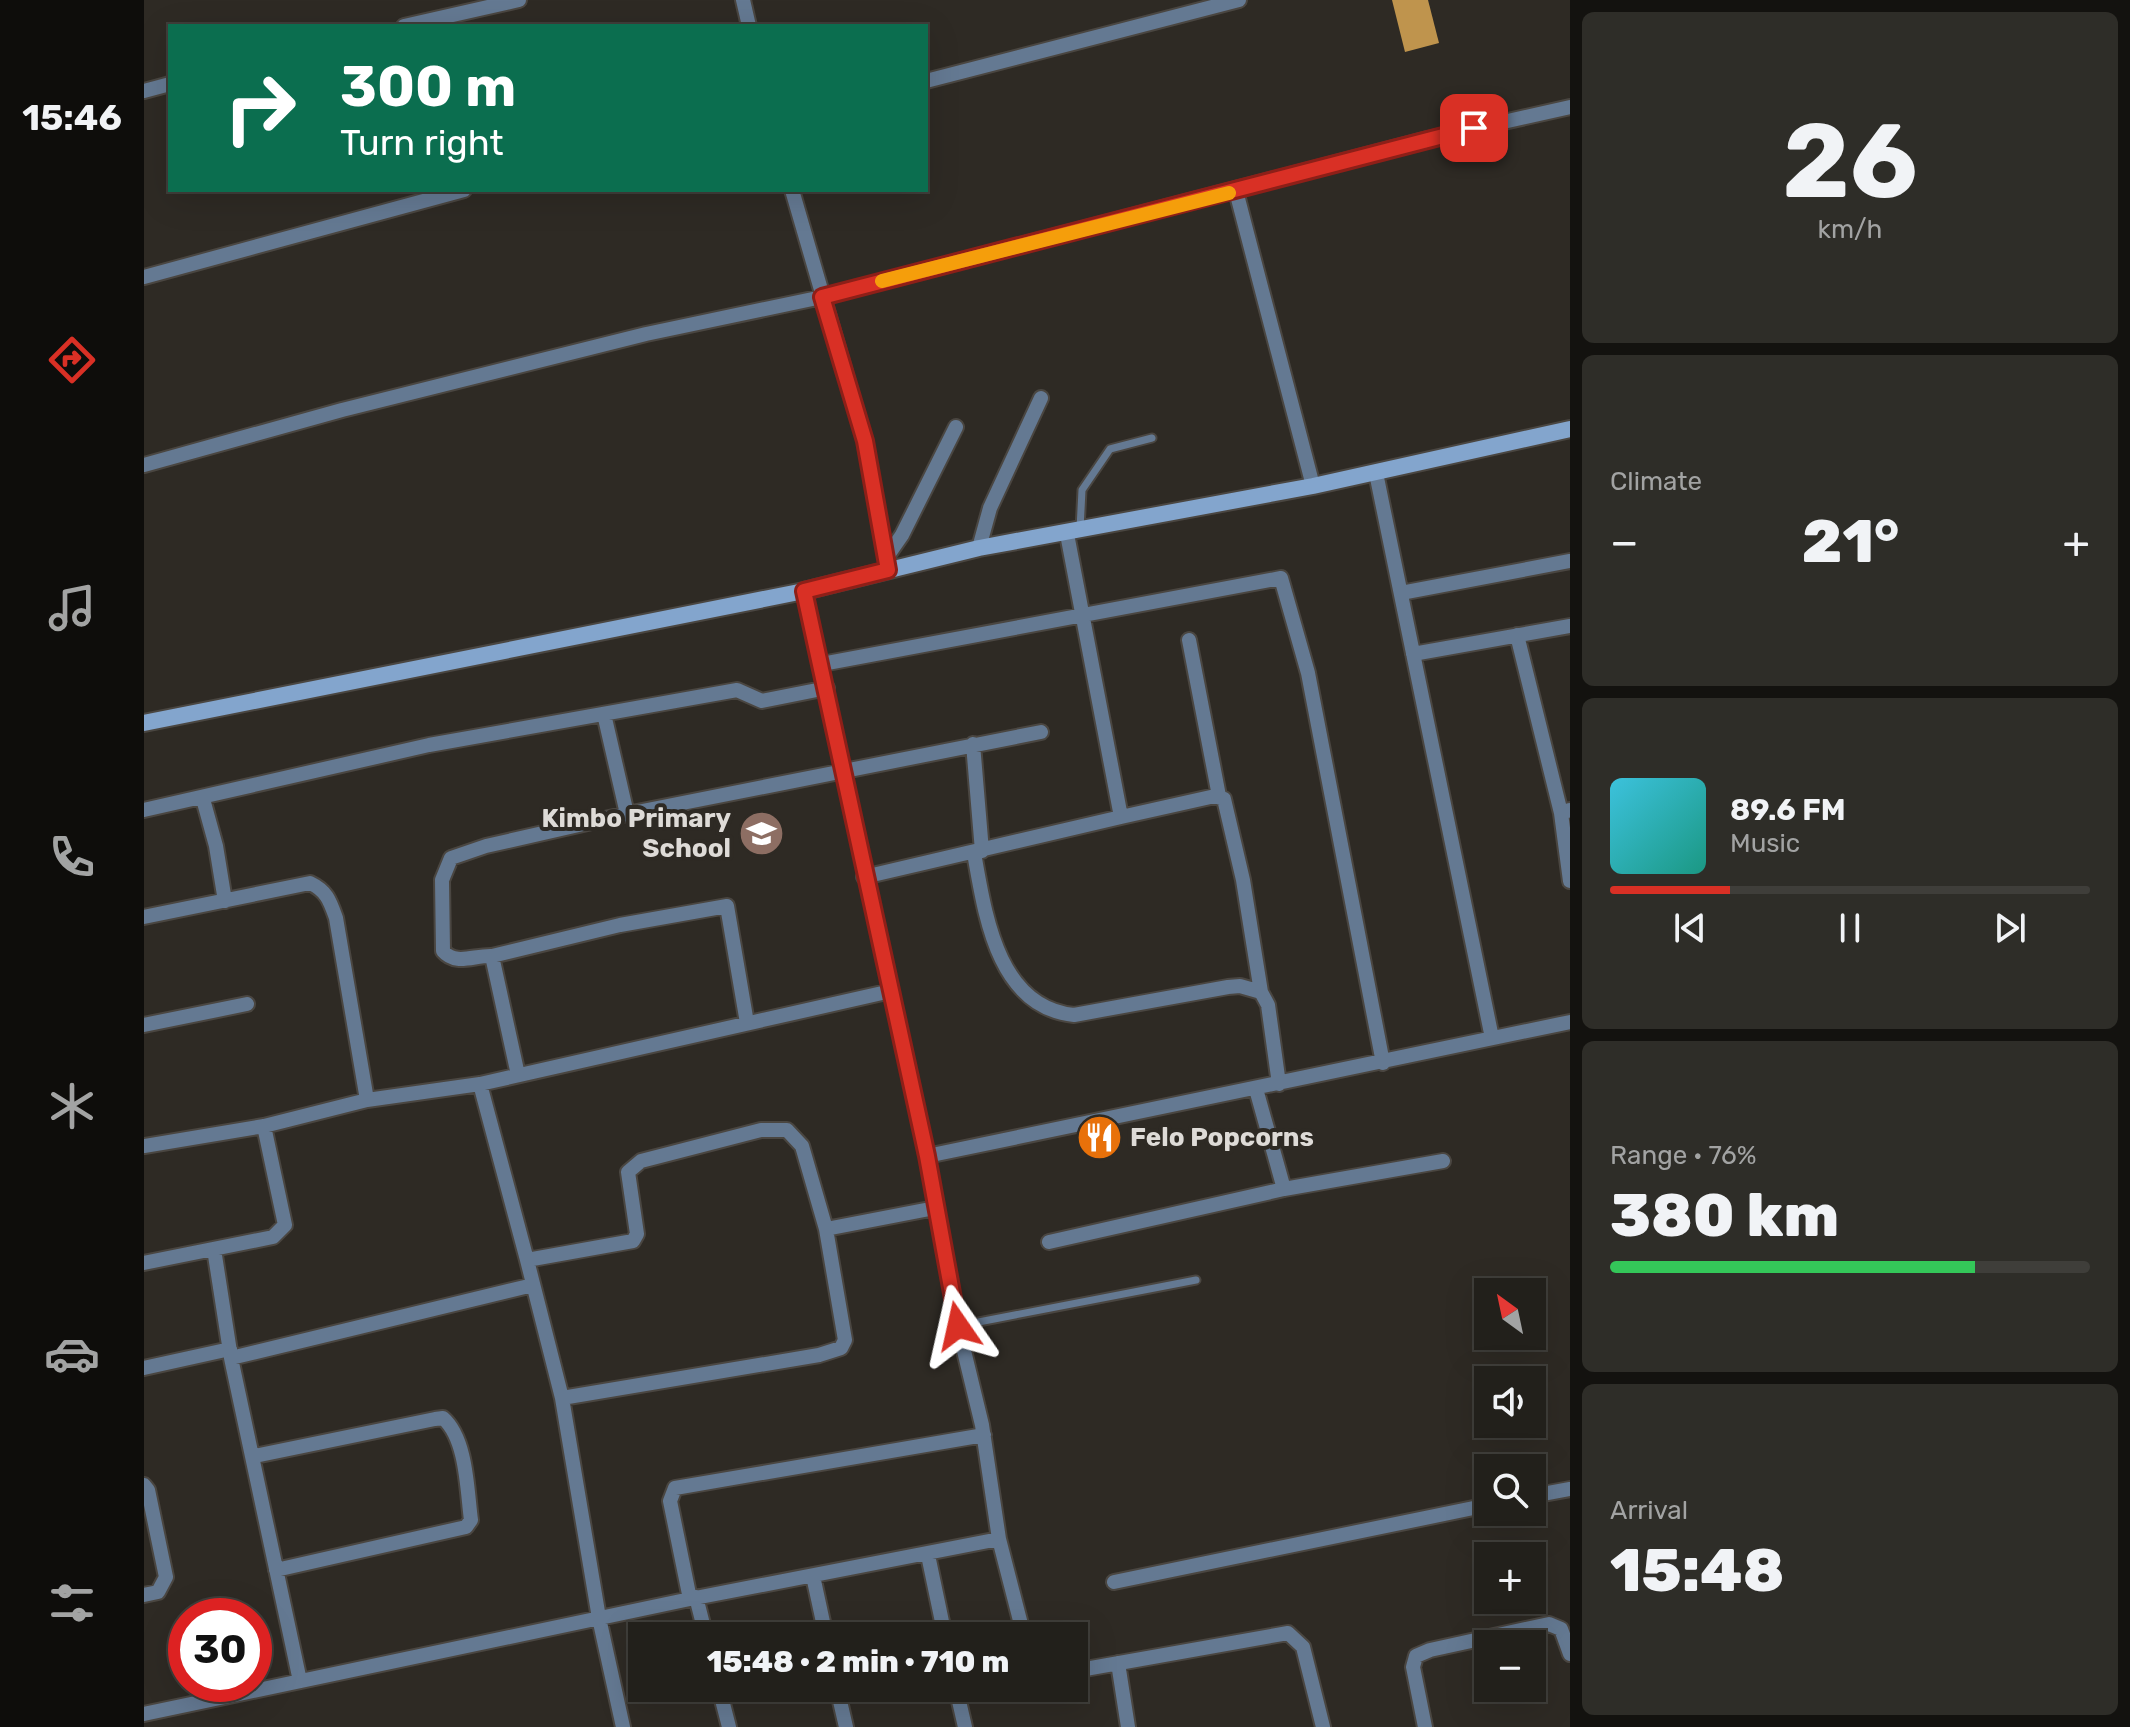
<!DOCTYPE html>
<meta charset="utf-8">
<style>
:root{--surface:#22201b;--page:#2e2d28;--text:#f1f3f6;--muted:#a2a3a3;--line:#3f3e3a;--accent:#d93025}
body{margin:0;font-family:Rubik,sans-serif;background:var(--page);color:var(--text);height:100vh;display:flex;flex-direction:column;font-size:30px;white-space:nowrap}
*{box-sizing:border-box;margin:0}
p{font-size:26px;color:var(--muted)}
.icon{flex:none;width:44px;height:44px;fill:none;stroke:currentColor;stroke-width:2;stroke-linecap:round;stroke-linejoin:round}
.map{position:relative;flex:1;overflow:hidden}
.sheet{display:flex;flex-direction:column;gap:12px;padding:12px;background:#13120f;width:560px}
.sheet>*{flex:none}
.guide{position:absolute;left:24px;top:24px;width:760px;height:168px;border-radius:0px;box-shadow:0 8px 32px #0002,0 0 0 2px var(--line);background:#0b6e4f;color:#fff;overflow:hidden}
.needle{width:52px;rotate:327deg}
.fabs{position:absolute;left:1330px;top:1278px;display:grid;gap:16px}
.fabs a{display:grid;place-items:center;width:72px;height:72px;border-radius:0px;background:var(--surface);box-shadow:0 8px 32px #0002,0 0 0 2px var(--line);font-size:40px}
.speed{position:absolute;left:24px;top:1598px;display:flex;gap:16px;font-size:40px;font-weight:700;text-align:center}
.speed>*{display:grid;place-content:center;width:104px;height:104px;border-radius:50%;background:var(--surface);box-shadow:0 8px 32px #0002,0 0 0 2px var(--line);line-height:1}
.speed .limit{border:12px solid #d22;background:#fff;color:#111}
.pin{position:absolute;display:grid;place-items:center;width:68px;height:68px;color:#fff;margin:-34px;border-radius:16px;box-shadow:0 4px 12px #0006}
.me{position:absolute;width:88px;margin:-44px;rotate:349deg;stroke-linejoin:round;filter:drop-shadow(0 0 6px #0008)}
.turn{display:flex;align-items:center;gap:28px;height:168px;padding:0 40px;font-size:36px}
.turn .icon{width:104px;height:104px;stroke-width:2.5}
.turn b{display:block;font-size:56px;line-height:68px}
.big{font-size:60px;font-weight:800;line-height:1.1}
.sheet .tile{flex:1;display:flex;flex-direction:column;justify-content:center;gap:12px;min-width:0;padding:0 28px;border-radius:12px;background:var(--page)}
.sheet .dial{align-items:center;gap:0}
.dial b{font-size:104px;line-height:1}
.song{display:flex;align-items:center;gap:24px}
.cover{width:96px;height:96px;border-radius:12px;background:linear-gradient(135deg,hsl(190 70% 55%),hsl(170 70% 35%))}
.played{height:8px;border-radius:4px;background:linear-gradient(90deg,var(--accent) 25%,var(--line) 25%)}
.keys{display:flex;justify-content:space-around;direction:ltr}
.heat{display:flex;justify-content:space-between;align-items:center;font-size:44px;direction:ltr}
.charge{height:12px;border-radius:6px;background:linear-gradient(90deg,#34c759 76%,var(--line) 0)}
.trip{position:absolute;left:484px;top:1622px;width:460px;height:80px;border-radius:0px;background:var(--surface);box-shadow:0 8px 32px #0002,0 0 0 2px var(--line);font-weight:800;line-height:80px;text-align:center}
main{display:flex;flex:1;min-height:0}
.tabs{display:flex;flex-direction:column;width:144px;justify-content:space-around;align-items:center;background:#0e0d0b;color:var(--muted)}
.tabs .icon{width:56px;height:56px}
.tabs .selected{color:var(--accent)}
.tabs b{font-size:36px;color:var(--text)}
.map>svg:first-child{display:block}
.building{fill:#bf944d}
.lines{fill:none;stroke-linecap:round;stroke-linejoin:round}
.lane-casing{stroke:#4a4641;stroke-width:11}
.street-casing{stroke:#4a4641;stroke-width:18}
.secondary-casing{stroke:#4a4641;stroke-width:20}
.lane{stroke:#647992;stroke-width:7}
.street{stroke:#647992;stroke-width:14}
.secondary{stroke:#83a5cd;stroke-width:16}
.route-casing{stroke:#8d1f18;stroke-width:20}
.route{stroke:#d93025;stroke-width:14}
.slow{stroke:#f59e0b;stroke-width:14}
.labels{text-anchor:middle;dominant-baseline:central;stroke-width:8;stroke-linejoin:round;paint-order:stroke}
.poi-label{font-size:26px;font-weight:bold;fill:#dedbd7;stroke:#2e2a24;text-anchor:end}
</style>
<main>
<nav class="tabs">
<b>15:46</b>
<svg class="icon selected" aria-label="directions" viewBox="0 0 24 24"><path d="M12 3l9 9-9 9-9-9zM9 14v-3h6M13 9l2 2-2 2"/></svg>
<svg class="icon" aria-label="music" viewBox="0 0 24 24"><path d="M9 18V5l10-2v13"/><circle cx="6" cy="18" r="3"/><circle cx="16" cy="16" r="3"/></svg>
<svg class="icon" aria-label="phone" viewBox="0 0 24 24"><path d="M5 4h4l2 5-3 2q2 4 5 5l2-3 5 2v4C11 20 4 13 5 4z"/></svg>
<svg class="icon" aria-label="climate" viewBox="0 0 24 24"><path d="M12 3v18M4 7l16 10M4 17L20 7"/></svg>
<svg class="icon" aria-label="car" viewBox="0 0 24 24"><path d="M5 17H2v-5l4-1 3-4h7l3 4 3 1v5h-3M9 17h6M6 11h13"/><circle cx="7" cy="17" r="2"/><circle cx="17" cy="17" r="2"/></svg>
<svg class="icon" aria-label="filters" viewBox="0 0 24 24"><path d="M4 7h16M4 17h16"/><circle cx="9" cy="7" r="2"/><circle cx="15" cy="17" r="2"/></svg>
</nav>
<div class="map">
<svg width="1426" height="1727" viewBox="0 0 1426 1727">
<rect width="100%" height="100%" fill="#2e2a24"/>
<path class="building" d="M 1248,0 L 1284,0 L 1295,43 L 1261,52 Z"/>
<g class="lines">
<defs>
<path id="lane" d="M 936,529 L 938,490 L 966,449 L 1008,438
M 814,1326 L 1052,1280"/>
<path id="street" d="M 599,0 L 605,26
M 260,26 L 375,0
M 782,81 L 1095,0
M 0,91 L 26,84
M 648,190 L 721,441 L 744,570
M 1092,191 L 1169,486
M 0,277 L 320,190
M 0,465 L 198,410 L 502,334 L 678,297 L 1284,139 L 1426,107
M 1232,473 L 1348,1038
M 923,534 L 977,817 L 1071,796 L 1080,799 L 1099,880 L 1117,992
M 835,548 L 846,508 L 897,398
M 742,558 L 758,535 L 812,427
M 660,591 L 783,1156 L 814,1326 L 838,1425 L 855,1539 L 880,1636
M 1257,593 L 1426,561
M 1373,635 L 1417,813 L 1426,810
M 1045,640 L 1075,796
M 1269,654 L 1426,626
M 678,664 L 1137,578 L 1164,673 L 1239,1063
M 460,714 L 483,814
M 829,744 L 838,851
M 59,799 L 72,846 L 81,901
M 0,810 L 285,745 L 593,690 L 618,701 L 683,688
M 1417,813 L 1426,881
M 830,853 C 841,914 853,1007 930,1015 L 1084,987 L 1096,986 L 1117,992 L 1124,1005 L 1135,1084
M 720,877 L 977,817
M 0,917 L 166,883 C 183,891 186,901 192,918 L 223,1100
M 348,956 L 476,925 L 583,906 L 603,1023
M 0,1025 L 103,1004
M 374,1075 L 348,956 C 330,955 312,966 299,951 L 298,880 L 307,858 L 342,846 L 483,814 L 897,732
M 336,1084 L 383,1260
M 1112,1089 L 1140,1189
M 0,1146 L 120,1126 L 223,1100 L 336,1084 L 747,991
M 783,1156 L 1426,1022
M 682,1229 L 791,1208
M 905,1242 L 1140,1189 L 1299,1161
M 70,1249 L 87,1358 L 156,1681
M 0,1263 L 129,1237 L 141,1225 L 120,1126
M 87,1358 L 389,1285
M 0,1368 L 86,1349
M 418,1398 L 675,1355 L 697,1348 L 701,1340 L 682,1229 L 658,1146 L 643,1130 L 617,1130 L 497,1161 L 484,1172 L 493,1234 L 489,1241 L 383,1260 L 418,1398 L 455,1618 L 479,1727
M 111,1456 L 291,1419 L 299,1418 C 323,1439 323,1491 327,1520 L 322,1527 L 132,1570
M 0,1485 L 4,1490 L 22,1577 L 14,1592 L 0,1595
M 1388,1496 L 1426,1489
M 784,1555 L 801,1636
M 669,1576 L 682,1636
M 970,1582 L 1344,1505
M 552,1597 L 562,1636
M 546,1599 L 526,1501 L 531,1488 L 840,1435
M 974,1663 L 984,1727
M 930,1671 L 1144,1633 L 1159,1647 L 1179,1727
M 575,1688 L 585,1727
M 693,1688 L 702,1727
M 812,1688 L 821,1727
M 0,1714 L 546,1599 L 855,1539
M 1281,1727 L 1269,1667 L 1272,1656 L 1286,1650 L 1405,1624 L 1417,1629 L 1426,1654"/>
<path id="secondary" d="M 0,723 L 660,591 L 835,548 L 1169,486 L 1426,429"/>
</defs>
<use href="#lane" class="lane-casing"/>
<use href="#street" class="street-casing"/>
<use href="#secondary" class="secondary-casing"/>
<use href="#lane" class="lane"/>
<use href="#street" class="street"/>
<use href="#secondary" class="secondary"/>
</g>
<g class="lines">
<defs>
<path id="route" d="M 814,1326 L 783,1156 L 660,591 L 744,570 L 721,441 L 678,297 L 1330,128"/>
</defs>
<use href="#route" class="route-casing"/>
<use href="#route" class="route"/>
<path class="slow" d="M 738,281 L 1085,193"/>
</g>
<defs>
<symbol id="school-disc" viewBox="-11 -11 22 22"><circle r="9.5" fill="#8d6e63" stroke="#2e2a24"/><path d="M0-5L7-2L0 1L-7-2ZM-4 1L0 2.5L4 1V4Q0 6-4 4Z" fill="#fff"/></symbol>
<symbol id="restaurant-disc" viewBox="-11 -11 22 22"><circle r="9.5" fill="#e8710a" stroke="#2e2a24"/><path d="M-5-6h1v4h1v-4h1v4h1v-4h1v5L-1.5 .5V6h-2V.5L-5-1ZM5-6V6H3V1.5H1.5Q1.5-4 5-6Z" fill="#fff"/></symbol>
</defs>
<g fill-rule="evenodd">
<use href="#school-disc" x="592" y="808" width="51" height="51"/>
<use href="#restaurant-disc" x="930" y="1112" width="51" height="51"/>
</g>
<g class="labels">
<g class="poi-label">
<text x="587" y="818">Kimbo Primary<tspan x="587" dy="30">School</tspan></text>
<text x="986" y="1137" text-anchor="start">Felo Popcorns</text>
</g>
</g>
</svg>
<div class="fabs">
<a><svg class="needle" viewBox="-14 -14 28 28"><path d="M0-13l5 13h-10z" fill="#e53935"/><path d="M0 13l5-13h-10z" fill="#a2a3a3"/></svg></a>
<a><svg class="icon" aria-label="sound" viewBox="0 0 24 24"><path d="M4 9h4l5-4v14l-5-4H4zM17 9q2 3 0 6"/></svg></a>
<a><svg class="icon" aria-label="search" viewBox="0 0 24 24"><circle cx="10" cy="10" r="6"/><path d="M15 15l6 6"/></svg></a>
<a>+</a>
<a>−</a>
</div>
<div class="speed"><div class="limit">30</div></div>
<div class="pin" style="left:1330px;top:128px;background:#d93025"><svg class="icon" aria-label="arrive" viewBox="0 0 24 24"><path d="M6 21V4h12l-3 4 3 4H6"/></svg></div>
<svg class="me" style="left:814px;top:1326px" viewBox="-20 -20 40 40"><path d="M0-17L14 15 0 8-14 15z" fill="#d93025" stroke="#fff" stroke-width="4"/></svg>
<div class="trip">15:48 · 2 min · 710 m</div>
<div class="guide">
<div class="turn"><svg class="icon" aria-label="right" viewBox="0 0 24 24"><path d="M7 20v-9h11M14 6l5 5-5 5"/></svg><div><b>300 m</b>Turn right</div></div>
</div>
</div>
<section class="sheet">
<div class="tile dial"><b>26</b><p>km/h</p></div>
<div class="tile"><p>Climate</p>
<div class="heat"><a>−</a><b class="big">21°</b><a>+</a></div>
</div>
<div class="tile">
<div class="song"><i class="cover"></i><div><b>89.6 FM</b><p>Music</p></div></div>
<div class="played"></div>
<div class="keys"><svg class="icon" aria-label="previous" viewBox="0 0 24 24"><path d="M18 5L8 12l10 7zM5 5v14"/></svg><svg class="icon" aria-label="pause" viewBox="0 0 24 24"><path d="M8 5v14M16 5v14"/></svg><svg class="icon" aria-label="next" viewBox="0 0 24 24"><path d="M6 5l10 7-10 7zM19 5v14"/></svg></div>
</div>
<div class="tile"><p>Range · 76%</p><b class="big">380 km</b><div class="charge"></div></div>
<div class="tile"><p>Arrival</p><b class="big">15:48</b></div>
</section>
</main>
